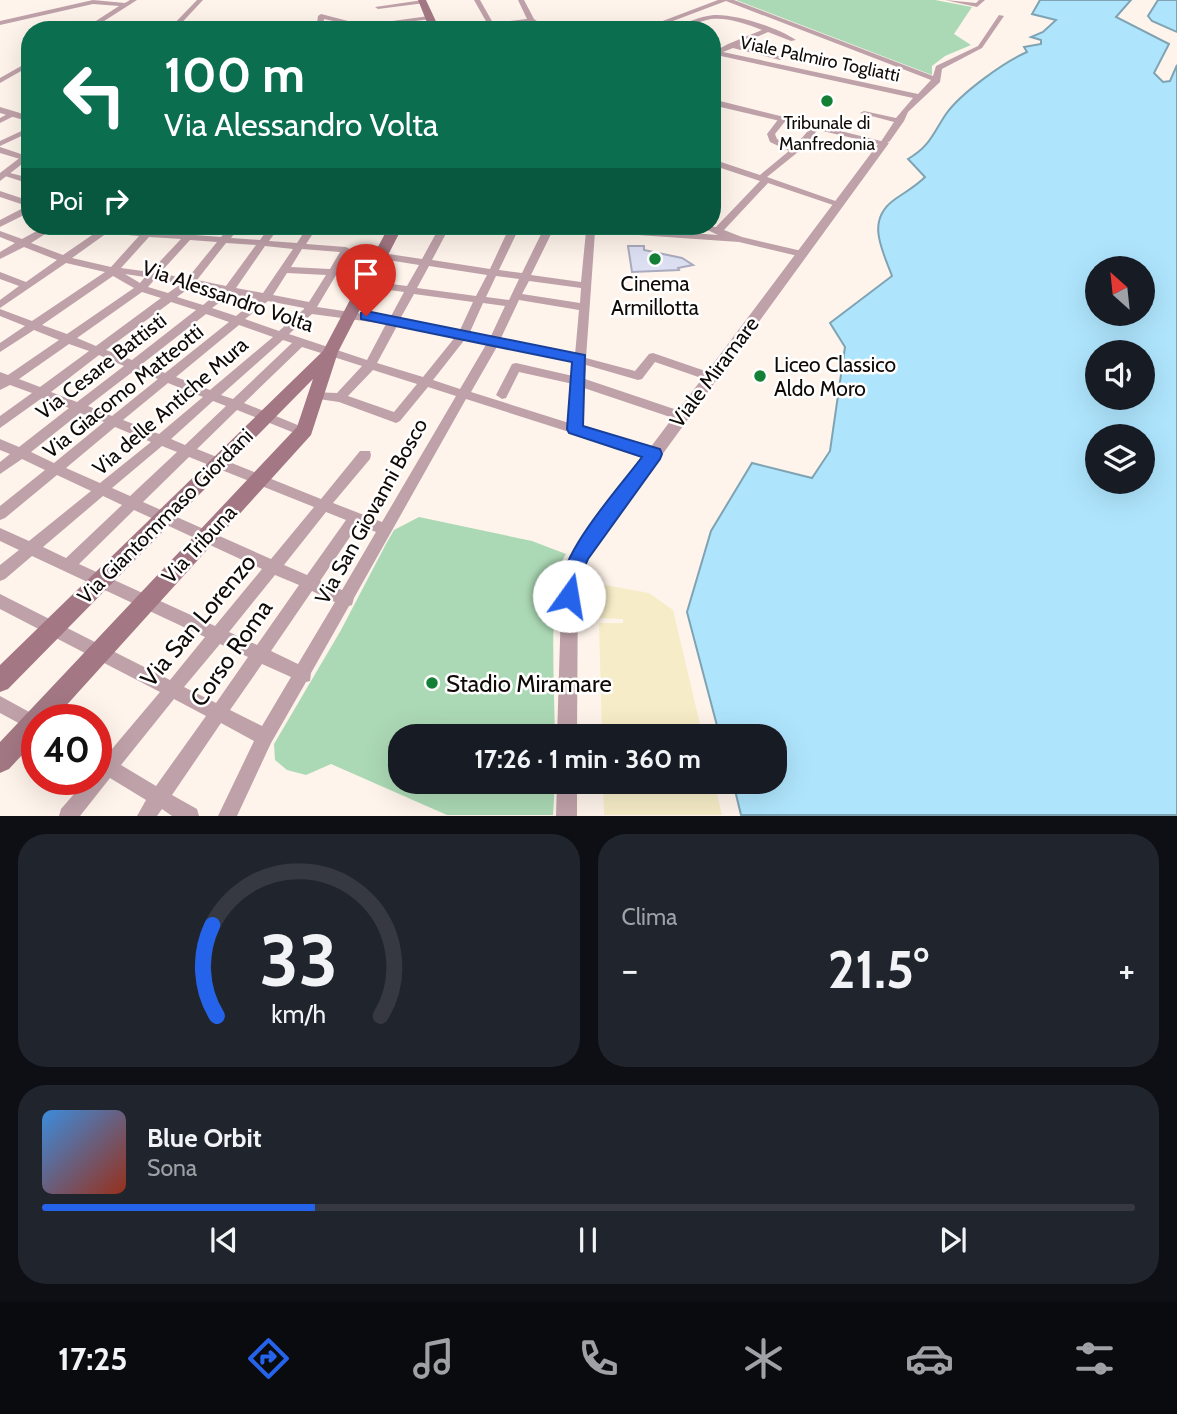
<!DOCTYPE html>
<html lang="it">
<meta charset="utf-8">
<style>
:root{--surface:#171b24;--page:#20242c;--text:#f1f3f6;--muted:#9ea1a6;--line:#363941;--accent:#2563eb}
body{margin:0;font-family:Cabin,sans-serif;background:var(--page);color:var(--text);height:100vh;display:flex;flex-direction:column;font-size:26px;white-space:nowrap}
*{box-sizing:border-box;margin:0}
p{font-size:23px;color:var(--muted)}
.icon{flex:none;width:38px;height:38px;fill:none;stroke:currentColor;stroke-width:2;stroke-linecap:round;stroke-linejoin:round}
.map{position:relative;height:816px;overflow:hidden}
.side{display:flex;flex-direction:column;gap:18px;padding:18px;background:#0d0f14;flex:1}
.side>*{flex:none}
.guide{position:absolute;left:21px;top:21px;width:700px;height:214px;border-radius:28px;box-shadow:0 7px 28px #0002;background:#0b6e4f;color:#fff;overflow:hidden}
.needle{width:46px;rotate:333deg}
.fabs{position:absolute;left:1085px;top:256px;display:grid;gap:14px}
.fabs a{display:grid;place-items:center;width:70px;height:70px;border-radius:50%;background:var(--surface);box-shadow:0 7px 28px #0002;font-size:35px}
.speed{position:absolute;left:21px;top:704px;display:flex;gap:14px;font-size:35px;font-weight:700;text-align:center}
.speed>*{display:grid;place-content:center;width:91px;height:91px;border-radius:50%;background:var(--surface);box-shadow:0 7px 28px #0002;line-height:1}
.speed .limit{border:10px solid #d22;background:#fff;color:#111}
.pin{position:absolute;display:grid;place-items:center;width:60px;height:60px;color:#fff;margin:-72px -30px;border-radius:50% 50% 50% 0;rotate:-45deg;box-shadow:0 0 7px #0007}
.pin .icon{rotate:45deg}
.me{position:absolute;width:77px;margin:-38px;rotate:13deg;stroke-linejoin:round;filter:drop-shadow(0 0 5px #0008)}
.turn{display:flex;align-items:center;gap:24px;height:147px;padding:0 28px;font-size:32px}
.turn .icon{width:91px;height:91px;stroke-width:2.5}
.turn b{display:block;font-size:49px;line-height:60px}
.then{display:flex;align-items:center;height:66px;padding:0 28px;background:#0003;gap:14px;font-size:26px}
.big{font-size:52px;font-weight:800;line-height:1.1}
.side .card{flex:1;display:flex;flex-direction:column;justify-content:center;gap:10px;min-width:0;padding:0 24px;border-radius:28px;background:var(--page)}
.side .dial{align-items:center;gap:0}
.dial svg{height:182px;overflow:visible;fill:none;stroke:var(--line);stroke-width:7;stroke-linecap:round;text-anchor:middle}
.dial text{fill:var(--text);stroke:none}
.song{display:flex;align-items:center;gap:21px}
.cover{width:84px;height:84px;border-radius:10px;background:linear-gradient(135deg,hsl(210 70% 55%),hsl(10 70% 35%))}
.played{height:7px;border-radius:4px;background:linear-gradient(90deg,var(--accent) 25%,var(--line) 25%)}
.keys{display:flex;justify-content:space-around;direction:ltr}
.heat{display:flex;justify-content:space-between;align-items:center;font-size:38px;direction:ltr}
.side .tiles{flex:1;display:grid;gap:18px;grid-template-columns:1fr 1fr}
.card:last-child{grid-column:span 2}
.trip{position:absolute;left:388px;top:724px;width:399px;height:70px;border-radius:28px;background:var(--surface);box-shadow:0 7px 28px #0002;font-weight:800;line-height:70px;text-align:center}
.tabs{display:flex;height:112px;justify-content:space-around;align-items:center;background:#090b0e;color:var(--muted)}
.tabs .icon{width:49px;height:49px}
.tabs .selected{color:var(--accent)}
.tabs b{font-size:32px;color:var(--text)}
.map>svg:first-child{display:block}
.green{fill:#acd9b5}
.sand{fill:#f6ecc7}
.water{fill:#aee5fd;stroke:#7fa3b3;stroke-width:2;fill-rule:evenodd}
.building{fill:#dddff3;stroke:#aaabbe;stroke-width:2}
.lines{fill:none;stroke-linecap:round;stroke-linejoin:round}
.minor{fill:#bfa1a9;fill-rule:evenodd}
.tertiary{fill:#bfa1a9;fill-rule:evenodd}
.secondary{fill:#a37884;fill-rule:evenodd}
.route{fill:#2563eb;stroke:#184099;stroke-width:2}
.poi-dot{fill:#148036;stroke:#fff;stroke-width:2.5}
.labels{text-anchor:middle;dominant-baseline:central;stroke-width:5;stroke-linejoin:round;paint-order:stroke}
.far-street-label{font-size:18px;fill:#100a06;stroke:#fff}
.far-poi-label{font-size:18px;fill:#100a06;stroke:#fff}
.poi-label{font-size:21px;fill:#100a06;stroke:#fff}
.street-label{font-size:21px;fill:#100a06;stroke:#fff}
.near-street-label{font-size:24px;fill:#100a06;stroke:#fff}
.near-poi-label{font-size:24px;fill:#100a06;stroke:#fff;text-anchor:start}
</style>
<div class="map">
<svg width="1177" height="816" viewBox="0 0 1177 816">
<rect width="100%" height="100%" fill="#fef4eb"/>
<path class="green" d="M 736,0 L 935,0 L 972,7 L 954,34 L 971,45 L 945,56 L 932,66 L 932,75 Z
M 419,517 L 532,541 L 566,554 C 547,581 555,699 555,737 L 401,737 L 401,782 L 555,782 L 553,815 L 447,815 L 331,764 L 306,775 L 287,770 L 275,760 L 274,744 L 341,630 L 386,544 L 394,530 Z"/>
<path class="sand" d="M 594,583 L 649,593 L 673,610 L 703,737 L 602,737 L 599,623 L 623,623 L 623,619 L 596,618 Z
M 603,782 L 714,782 L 722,815 L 604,815 Z"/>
<path class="water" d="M 1040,0 L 1131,0 L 1116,17 L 1169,44 L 1154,73 L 1163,82 L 1170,81 L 1177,65 L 1177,815 L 741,815 L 733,782 L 775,782 L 775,737 L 720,737 L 687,612 L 711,531 L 752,463 L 812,478 L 830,451 L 845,347 L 830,323 L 892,276 C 883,251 865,221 894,200 C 905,192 915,187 925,177 L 908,159 C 930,146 932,135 946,114 C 961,93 1004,62 1027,52 L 1024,47 L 1041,44 L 1041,40 L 1031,37 L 1043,32 L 1056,20 L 1032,14 ZM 1097,268 L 1143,268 L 1143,313 L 1097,313 ZM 1097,352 L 1143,352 L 1143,397 L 1097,397 ZM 1097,436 L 1143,436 L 1143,481 L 1097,481 Z
M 1158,0 L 1177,0 L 1177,32 L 1152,21 L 1148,16 Z"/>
<path class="building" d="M 628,246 L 644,246 L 644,250 L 682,258 L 693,265 L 678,268 L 679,270 L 632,272 Z"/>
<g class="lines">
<path class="minor" d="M 93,0 L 125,3 L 130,0 L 137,0 L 90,30 L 82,30 L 119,6 L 93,4 L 0,25 L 0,21 Z
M 197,0 L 203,0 L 175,30 L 168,30 Z
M 423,0 L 425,3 L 378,9 L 375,7 Z
M 474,0 L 480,0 L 493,23 L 527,19 L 518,0 L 524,0 L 534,19 L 550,30 L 542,30 L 530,22 L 495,26 L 496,30 L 490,30 L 489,27 L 445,30 L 487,23 Z
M 718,0 L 734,0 L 933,76 L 936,66 L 978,46 L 999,15 L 1004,16 L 982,48 L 942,69 L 940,82 L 908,112 L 904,121 L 890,141 L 884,145 L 880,143 L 894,122 L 860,113 L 864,111 L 896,118 L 913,98 L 712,54 L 712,50 L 715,51 L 728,44 L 762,30 C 747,24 728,17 711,19 C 698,21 686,31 673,29 C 684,23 701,16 714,15 C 737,14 778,28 796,40 L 791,41 L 768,32 L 739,45 L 782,57 L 783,58 L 780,60 L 733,48 L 723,52 L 918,94 L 931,80 L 726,1 L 649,30 L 639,30 Z
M 945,0 L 976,3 L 979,0 L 985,0 L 977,7 Z
M 321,14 L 348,21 L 348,30 L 342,30 L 343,23 L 324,19 L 322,30 L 316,30 L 318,16 Z
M 429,16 L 431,17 L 431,19 L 359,28 L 356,26 Z
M 30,61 L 30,66 L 0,83 L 0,78 Z
M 11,112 L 18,114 L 0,123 L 0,118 Z
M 780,117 L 787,119 L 775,134 L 777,139 L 794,147 L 813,125 L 820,127 L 803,148 L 767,177 L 844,204 L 839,207 L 836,206 L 768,183 L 724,230 L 742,237 L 806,252 L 806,256 L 802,257 L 739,242 L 595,232 L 586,358 L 635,371 L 649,354 L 653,353 L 714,374 L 716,377 L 710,381 L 655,362 L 642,379 L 638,380 L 586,365 L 585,379 L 686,413 L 688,416 L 682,421 L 584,388 L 581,426 L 659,450 L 660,454 L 659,458 L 654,459 L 466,399 L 354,598 L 352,605 L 349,606 L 311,673 L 310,681 L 306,682 L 271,743 L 237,816 L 218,816 L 254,741 L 221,723 L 172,795 L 197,809 L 199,816 L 172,816 L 162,809 L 157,816 L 137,816 L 146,800 L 110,778 L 80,816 L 59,816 L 61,809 L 87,779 L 96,779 L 96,751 L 106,756 L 160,692 L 0,609 L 0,594 L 170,680 L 205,637 L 32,556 L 5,579 L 0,581 L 0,565 L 19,550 L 0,541 L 0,528 L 29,541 L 91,491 L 57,475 L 5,518 L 0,520 L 0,506 L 45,470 L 22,459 L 0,474 L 0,462 L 10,454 L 0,450 L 0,439 L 19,447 L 69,408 L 42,398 L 0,428 L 0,416 L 32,393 L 10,385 L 0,390 L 0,372 L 8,375 L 59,340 L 34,330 L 0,352 L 0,343 L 25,326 L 0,316 L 0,309 L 32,321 L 105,272 L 66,263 L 0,308 L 0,300 L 19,286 L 0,279 L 0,272 L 26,282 L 57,260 L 24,247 L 0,259 L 0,252 L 15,243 L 0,237 L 0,231 L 22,239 L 46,226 L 58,226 L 31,243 L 63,255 L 98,231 L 88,226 L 116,226 L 114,228 L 144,230 L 150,226 L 155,229 L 153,231 L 186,234 L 193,226 L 203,226 L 195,235 L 221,237 L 230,226 L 240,226 L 231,238 L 260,240 L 270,226 L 280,226 L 269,241 L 297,243 L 308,226 L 318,226 L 306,244 L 346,247 L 351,250 L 317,307 L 390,318 L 404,292 L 368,287 L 363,284 L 368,281 L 407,286 L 419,265 L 382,259 L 377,256 L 382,253 L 422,259 L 440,226 L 450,226 L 432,260 L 490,269 L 510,226 L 520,226 L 499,270 L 522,273 L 545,226 L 596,226 L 718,235 L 699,226 L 716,227 L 760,181 L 712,165 L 712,159 L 760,175 L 789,151 L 770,142 L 767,134 ZM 554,228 L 586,231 L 581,282 L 531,275 ZM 107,233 L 139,236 L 111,267 L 72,258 ZM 149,237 L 181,239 L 150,272 L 121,268 ZM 190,240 L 217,242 L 187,279 L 160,273 ZM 226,243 L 256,245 L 226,286 L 197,280 ZM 265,246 L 293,249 L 263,293 L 236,288 ZM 302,249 L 340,252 L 330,269 L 291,267 ZM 429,266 L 487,275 L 476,296 L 417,288 ZM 287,273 L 326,275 L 309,302 L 273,295 ZM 125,274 L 145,277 L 140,283 ZM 113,276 L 134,288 L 67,334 L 42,325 ZM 496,276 L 519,279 L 509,300 L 486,297 ZM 155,279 L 181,284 L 168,293 L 148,287 ZM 529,281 L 581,288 L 580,303 L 522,294 ZM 192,286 L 220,291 L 203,305 L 177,297 ZM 142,292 L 161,298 L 96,346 L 77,338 ZM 231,294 L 257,299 L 236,316 L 212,308 ZM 414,294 L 473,302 L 460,330 L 400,319 ZM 519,300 L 579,310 L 575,355 L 501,338 ZM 268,301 L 304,308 L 304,309 L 279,331 L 245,319 ZM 171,302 L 196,310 L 132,360 L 106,350 ZM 483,303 L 505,306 L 491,336 L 470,332 ZM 206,314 L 229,322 L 165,373 L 142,364 ZM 312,314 L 386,324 L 367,360 L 289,334 ZM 239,325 L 273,337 L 210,390 L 176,377 ZM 397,326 L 456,336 L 423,377 L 377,363 ZM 466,338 L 487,343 L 460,389 L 433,380 ZM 283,340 L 292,343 L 233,399 L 221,395 ZM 69,344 L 89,351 L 40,387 L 19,379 ZM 498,345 L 574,363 L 573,376 L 516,363 L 512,364 L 496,395 L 502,399 L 506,398 L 519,372 L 573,384 L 569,423 L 471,392 ZM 302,347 L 362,366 L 337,393 L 312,392 L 310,395 L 312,398 L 339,402 L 396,423 L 400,421 L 428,387 L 456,396 L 382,522 L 333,503 L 370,459 L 371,455 L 370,451 L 360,451 L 321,499 L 197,449 L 237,410 L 292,432 L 300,432 L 302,429 L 300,426 L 244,403 ZM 99,355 L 124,366 L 77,402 L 51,392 ZM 135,370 L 158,379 L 112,416 L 88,406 ZM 373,370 L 417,384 L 394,412 L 348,396 ZM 168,383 L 203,397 L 159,434 L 123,420 ZM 213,401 L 226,406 L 185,445 L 171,439 ZM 80,413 L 104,422 L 54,463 L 31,452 ZM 115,427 L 151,442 L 100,483 L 66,468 ZM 162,446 L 177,452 L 130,496 L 112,488 ZM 189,457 L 314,507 L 271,559 L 143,502 ZM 103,496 L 122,505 L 66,558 L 43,547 ZM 134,510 L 262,569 L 215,626 L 79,564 ZM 326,512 L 346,520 L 307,575 L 284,565 ZM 358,525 L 376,532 L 342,590 L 320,581 ZM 275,575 L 299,585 L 257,645 L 229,632 ZM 312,591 L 335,602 L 298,664 L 271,651 ZM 220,644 L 248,657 L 216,703 L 184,687 ZM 262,664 L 291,677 L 262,726 L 230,710 ZM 174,699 L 206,716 L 156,786 L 121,765 Z
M 30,127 L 30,132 L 0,146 L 0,141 Z
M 0,147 L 30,157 L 30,162 L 0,153 Z
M 2,171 L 30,178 L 30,184 L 2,175 Z
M 0,191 L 30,201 L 30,212 L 0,227 L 0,220 L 27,206 L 0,197 Z
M 0,696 L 42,719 L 37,719 L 37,733 L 0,713 Z"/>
<path class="tertiary" d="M 712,99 L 889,143 L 587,558 L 578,576 L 577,737 L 557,737 L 562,576 L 575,548 L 878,144 L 712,105 Z
M 0,107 L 30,116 L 30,122 L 0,113 Z
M 30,150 L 30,158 L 0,181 L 0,173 Z
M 557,782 L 577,782 L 577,816 L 556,816 Z"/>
<path class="secondary" d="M 418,0 L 426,0 L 440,30 L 430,30 Z
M 389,226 L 403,226 L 338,352 L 311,435 L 54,719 L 37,719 L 37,739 L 9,769 L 0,773 L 0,742 L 297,427 L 313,379 L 8,689 L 0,692 L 0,665 L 323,351 Z"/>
</g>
<path class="route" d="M 366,311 L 585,355 L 583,426 L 660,449 L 662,454 L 660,459 L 588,559 L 580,577 L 576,602 L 569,605 L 563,602 C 546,566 621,486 642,457 L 569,433 L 567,429 L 572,362 L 361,319 L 361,313 Z"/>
<g class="poi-dot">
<circle cx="827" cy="101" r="7"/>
<circle cx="655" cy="259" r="7"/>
<circle cx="760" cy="376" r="7"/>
<circle cx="432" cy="683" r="7"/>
</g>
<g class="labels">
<g class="far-street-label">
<text transform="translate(820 59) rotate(12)">Viale Palmiro Togliatti</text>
</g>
<g class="far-poi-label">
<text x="827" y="123">Tribunale di<tspan x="827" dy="21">Manfredonia</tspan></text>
</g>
<g class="poi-label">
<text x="655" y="283">Cinema<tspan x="655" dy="24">Armillotta</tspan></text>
<text x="774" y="364" text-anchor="start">Liceo Classico<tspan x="774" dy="24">Aldo Moro</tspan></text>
</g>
<g class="street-label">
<text transform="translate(228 296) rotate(19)">Via Alessandro Volta</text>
<text transform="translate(101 366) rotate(-38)">Via Cesare Battisti</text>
<text transform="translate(714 372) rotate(-53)">Viale Miramare</text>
<text transform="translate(123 391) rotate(-39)">Via Giacomo Matteotti</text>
<text transform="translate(170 406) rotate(-41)">Via delle Antiche Mura</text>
<text transform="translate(371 511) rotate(-61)">Via San Giovanni Bosco</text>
<text transform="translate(165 516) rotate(-45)">Via Giantommaso Giordani</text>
<text transform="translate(199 544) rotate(-47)">Via Tribuna</text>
</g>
<g class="near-street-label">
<text transform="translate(198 620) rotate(-50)">Via San Lorenzo</text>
<text transform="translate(231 653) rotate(-55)">Corso Roma</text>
</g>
<g class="near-poi-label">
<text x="446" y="683">Stadio Miramare</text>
</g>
</g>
</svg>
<div class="fabs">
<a><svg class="needle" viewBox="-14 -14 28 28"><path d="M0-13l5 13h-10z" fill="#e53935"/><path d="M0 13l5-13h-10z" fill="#9ea1a6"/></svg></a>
<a><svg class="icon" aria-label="sound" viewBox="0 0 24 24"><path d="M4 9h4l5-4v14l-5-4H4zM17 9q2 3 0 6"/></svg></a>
<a><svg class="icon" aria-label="layers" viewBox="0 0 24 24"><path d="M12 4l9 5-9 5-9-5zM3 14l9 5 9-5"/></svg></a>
</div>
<div class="speed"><div class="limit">40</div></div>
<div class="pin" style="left:366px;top:316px;background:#d93025"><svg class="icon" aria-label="arrive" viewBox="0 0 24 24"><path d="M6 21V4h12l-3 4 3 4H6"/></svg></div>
<svg class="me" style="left:569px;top:596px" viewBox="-20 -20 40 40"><circle r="19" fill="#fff"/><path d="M0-13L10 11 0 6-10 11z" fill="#2563eb"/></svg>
<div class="trip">17:26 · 1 min · 360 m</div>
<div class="guide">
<div class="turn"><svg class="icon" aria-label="left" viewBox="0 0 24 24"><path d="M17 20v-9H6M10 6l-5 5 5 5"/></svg><div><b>100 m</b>Via Alessandro Volta</div></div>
<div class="then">Poi<svg class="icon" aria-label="right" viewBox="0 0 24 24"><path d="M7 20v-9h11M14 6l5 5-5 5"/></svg></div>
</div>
</div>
<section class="side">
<div class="tiles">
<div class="card dial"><svg viewBox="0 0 100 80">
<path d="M14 69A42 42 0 1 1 86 69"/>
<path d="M14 69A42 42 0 0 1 12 29" stroke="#2563eb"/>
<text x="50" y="56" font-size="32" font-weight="700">33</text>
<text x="50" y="72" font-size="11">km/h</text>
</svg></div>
<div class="card"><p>Clima</p>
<div class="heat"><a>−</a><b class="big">21.5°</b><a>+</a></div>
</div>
<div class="card">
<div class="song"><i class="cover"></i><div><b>Blue Orbit</b><p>Sona</p></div></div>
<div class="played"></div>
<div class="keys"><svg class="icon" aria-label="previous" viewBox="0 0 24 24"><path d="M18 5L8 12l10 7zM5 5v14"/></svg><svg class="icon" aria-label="pause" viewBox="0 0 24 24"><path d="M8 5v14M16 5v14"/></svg><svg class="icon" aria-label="next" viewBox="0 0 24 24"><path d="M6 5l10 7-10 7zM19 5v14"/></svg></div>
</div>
</div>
</section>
<nav class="tabs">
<b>17:25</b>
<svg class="icon selected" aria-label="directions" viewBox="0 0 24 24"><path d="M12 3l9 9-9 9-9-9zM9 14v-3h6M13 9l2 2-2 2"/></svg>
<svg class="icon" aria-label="music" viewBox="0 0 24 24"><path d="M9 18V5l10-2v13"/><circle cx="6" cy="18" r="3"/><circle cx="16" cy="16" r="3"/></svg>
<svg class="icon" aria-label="phone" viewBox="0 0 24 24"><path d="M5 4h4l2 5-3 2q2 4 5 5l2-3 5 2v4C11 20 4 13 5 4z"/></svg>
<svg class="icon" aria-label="climate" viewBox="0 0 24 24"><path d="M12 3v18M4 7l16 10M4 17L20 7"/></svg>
<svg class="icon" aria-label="car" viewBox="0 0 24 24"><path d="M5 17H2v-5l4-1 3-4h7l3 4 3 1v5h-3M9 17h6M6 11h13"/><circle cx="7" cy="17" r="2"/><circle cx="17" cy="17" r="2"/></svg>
<svg class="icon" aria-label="filters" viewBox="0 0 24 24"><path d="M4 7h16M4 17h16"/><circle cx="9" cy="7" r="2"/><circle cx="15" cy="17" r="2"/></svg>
</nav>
